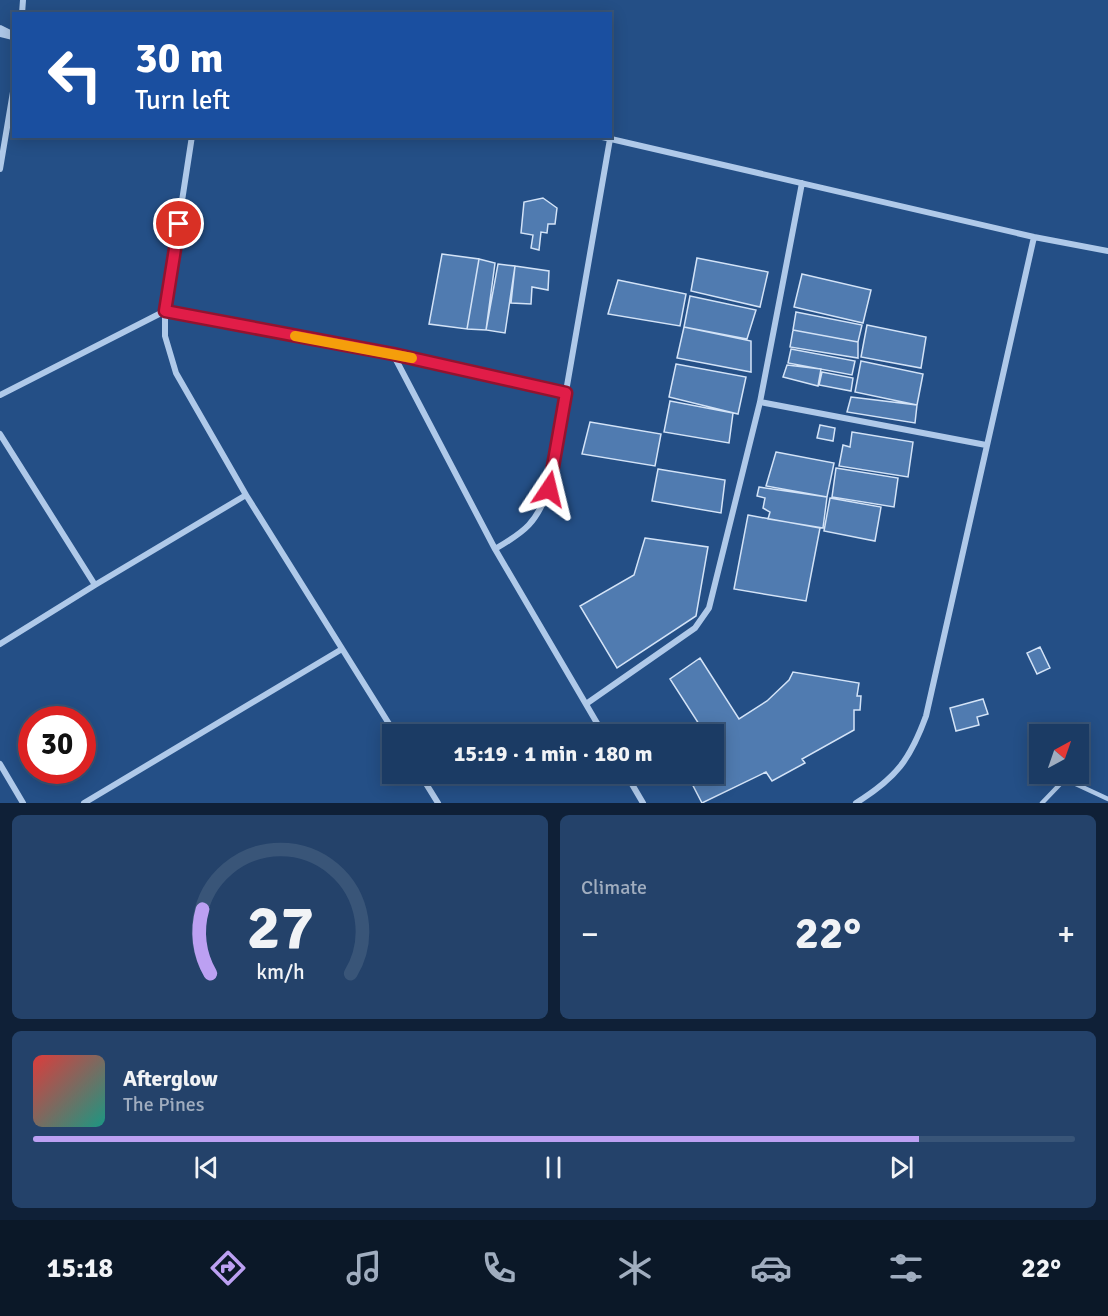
<!DOCTYPE html>
<meta charset="utf-8">
<style>
:root{--surface:#1b3b64;--page:#24426a;--text:#f1f3f6;--muted:#a0adbf;--line:#395578;--accent:#bca0f2}
body{margin:0;font-family:Signika,sans-serif;background:var(--page);color:var(--text);height:100vh;display:flex;flex-direction:column;font-size:22px;white-space:nowrap}
*{box-sizing:border-box;margin:0}
p{font-size:20px;color:var(--muted)}
.icon{flex:none;width:33px;height:33px;fill:none;stroke:currentColor;stroke-width:2;stroke-linecap:round;stroke-linejoin:round}
.map{position:relative;height:803px;overflow:hidden}
.drawer{display:flex;flex-direction:column;gap:12px;padding:12px;background:#0f2037;flex:1}
.drawer>*{flex:none}
.hud{position:absolute;left:12px;top:12px;width:600px;height:126px;border-radius:0px;box-shadow:0 3px 15px #0003,0 0 0 2px var(--line);background:#1a4fa0;color:#fff;overflow:hidden}
.needle{width:39px;rotate:40deg}
.tools{position:absolute;left:1029px;top:724px;display:grid;gap:12px}
.tools a{display:grid;place-items:center;width:60px;height:60px;border-radius:0px;background:var(--surface);box-shadow:0 3px 15px #0003,0 0 0 2px var(--line);font-size:30px}
.speed{position:absolute;left:18px;top:706px;display:flex;gap:12px;font-size:30px;font-weight:700;text-align:center}
.speed>*{display:grid;place-content:center;width:78px;height:78px;border-radius:50%;background:var(--surface);box-shadow:0 3px 15px #0003,0 0 0 2px var(--line);line-height:1}
.speed .limit{border:9px solid #d22;background:#fff;color:#111}
.pin{position:absolute;display:grid;place-items:center;width:51px;height:51px;color:#fff;margin:-26px;border:3px solid #fff;border-radius:50%;box-shadow:0 2px 6px #0007}
.me{position:absolute;width:66px;margin:-33px;rotate:10deg;stroke-linejoin:round;filter:drop-shadow(0 0 4px #0008)}
.turn{display:flex;align-items:center;gap:21px;height:126px;padding:0 24px;font-size:27px}
.turn .icon{width:78px;height:78px;stroke-width:2.5}
.turn b{display:block;font-size:42px;line-height:51px}
.big{font-size:45px;font-weight:700;line-height:1.1}
.drawer .card{flex:1;display:flex;flex-direction:column;justify-content:center;gap:9px;min-width:0;padding:0 21px;border-radius:9px;background:var(--page)}
.drawer .dial{align-items:center;gap:0}
.dial svg{height:156px;overflow:visible;fill:none;stroke:var(--line);stroke-width:7;stroke-linecap:round;text-anchor:middle}
.dial text{fill:var(--text);stroke:none}
.song{display:flex;align-items:center;gap:18px}
.cover{width:72px;height:72px;border-radius:9px;background:linear-gradient(135deg,hsl(0 70% 55%),hsl(170 70% 35%))}
.played{height:6px;border-radius:3px;background:linear-gradient(90deg,var(--accent) 85%,var(--line) 85%)}
.keys{display:flex;justify-content:space-around;direction:ltr}
.heat{display:flex;justify-content:space-between;align-items:center;font-size:33px;direction:ltr}
.drawer .tiles{flex:1;display:grid;gap:12px;grid-template-columns:1fr 1fr}
.card:last-child{grid-column:span 2}
.trip{position:absolute;left:382px;top:724px;width:342px;height:60px;border-radius:0px;background:var(--surface);box-shadow:0 3px 15px #0003,0 0 0 2px var(--line);font-weight:700;line-height:60px;text-align:center}
.menu{display:flex;height:96px;justify-content:space-around;align-items:center;background:#0b1828;color:var(--muted)}
.menu .icon{width:42px;height:42px}
.menu .selected{color:var(--accent)}
.menu b{font-size:27px;color:var(--text)}
.map>svg:first-child{display:block}
.building{fill:#507bb0;stroke:#d3e3f7;stroke-width:1.5}
.lines{fill:none;stroke-linecap:round;stroke-linejoin:round}
.lane{stroke:#afc9e9;stroke-width:4.5}
.street{stroke:#afc9e9;stroke-width:6}
.route-casing{stroke:#92132f;stroke-width:15}
.route{stroke:#e11d48;stroke-width:10}
.slow{stroke:#f59e0b;stroke-width:10}
</style>
<div class="map">
<svg width="1108" height="803" viewBox="0 0 1108 803">
<rect width="100%" height="100%" fill="#244f86"/>
<path class="building" d="M 543,198 L 557,208 L 555,224 L 548,224 L 547,233 L 541,232 L 539,250 L 531,248 L 533,235 L 521,233 L 524,202 Z
M 442,254 L 479,259 L 467,329 L 429,324 Z
M 697,258 L 768,272 L 760,307 L 691,291 Z
M 479,259 L 495,263 L 486,330 L 467,329 Z
M 498,264 L 515,266 L 505,333 L 486,330 Z
M 515,266 L 549,271 L 548,290 L 532,287 L 531,304 L 511,303 Z
M 802,274 L 871,290 L 863,323 L 794,307 Z
M 618,280 L 686,294 L 680,326 L 608,314 Z
M 690,296 L 756,310 L 747,339 L 684,327 Z
M 796,312 L 862,325 L 858,342 L 793,330 Z
M 867,325 L 926,337 L 921,368 L 861,357 Z
M 684,327 L 751,341 L 751,372 L 677,358 Z
M 793,330 L 858,342 L 858,358 L 790,347 Z
M 791,349 L 855,361 L 852,375 L 788,363 Z
M 861,361 L 923,374 L 917,405 L 855,392 Z
M 676,364 L 746,377 L 738,414 L 669,397 Z
M 787,365 L 821,369 L 818,386 L 783,377 Z
M 822,372 L 853,378 L 851,391 L 819,385 Z
M 851,397 L 917,405 L 915,423 L 847,412 Z
M 670,401 L 733,413 L 729,443 L 664,432 Z
M 590,422 L 661,434 L 655,466 L 582,454 Z
M 820,425 L 835,428 L 833,441 L 817,438 Z
M 852,432 L 913,442 L 908,477 L 839,466 L 843,445 L 850,447 Z
M 776,452 L 834,463 L 827,497 L 766,486 Z
M 836,468 L 898,478 L 894,507 L 832,497 Z
M 658,469 L 725,480 L 721,513 L 652,501 Z
M 759,487 L 827,497 L 823,528 L 768,519 L 770,512 L 763,508 L 765,498 L 757,496 Z
M 830,498 L 881,507 L 875,541 L 824,531 Z
M 748,515 L 820,528 L 806,601 L 734,589 Z
M 645,538 L 708,547 L 696,616 L 617,668 L 580,606 L 634,575 Z
M 1040,647 L 1050,668 L 1037,674 L 1027,653 Z
M 700,658 L 739,719 L 767,701 L 789,680 L 793,672 L 859,683 L 857,696 L 861,696 L 860,710 L 854,710 L 854,730 L 802,759 L 805,763 L 772,781 L 766,772 L 702,803 L 687,774 L 714,774 L 714,735 L 706,735 L 670,679 Z
M 983,699 L 988,714 L 977,717 L 979,725 L 956,731 L 950,708 Z"/>
<g class="lines">
<path class="lane" d="M 1042,803 L 1065,779 L 1108,799"/>
<path class="street" d="M 22,14 L 23,0
M 0,28 L 14,35
M 0,34 L 13,37
M 192,136 L 165,311 L 393,354 L 495,549
M 598,136 L 1034,237 L 1108,251
M 0,169 L 14,86
M 393,354 L 565,393
M 0,395 L 165,311 L 165,336 L 176,373 L 246,495
M 760,402 L 986,445
M 0,434 L 95,585 L 246,495 L 396,735
M 0,644 L 95,585
M 586,704 L 695,628 L 709,608 L 760,402 L 802,183
M 604,735 L 495,549 C 526,531 536,523 549,489 L 610,139
M 0,764 L 23,803
M 420,774 L 438,803
M 626,774 L 643,803
M 84,803 L 342,649
M 856,803 C 896,778 910,760 926,716 L 1034,237"/>
</g>
<g class="lines">
<defs>
<path id="route" d="M 179,224 L 165,311 L 393,354 L 566,393 L 549,489"/>
</defs>
<use href="#route" class="route-casing"/>
<use href="#route" class="route"/>
<path class="slow" d="M 295,336 L 412,358"/>
</g>
</svg>
<div class="tools">
<a><svg class="needle" viewBox="-14 -14 28 28"><path d="M0-13l5 13h-10z" fill="#e53935"/><path d="M0 13l5-13h-10z" fill="#a0adbf"/></svg></a>
</div>
<div class="speed"><div class="limit">30</div></div>
<div class="pin" style="left:179px;top:224px;background:#d93025"><svg class="icon" aria-label="arrive" viewBox="0 0 24 24"><path d="M6 21V4h12l-3 4 3 4H6"/></svg></div>
<svg class="me" style="left:549px;top:489px" viewBox="-20 -20 40 40"><path d="M0-17L14 15 0 8-14 15z" fill="#e11d48" stroke="#fff" stroke-width="4"/></svg>
<div class="trip">15:19 · 1 min · 180 m</div>
<div class="hud">
<div class="turn"><svg class="icon" aria-label="left" viewBox="0 0 24 24"><path d="M17 20v-9H6M10 6l-5 5 5 5"/></svg><div><b>30 m</b>Turn left</div></div>
</div>
</div>
<section class="drawer">
<div class="tiles">
<div class="card dial"><svg viewBox="0 0 100 80">
<path d="M14 69A42 42 0 1 1 86 69"/>
<path d="M14 69A42 42 0 0 1 10 36" stroke="#bca0f2"/>
<text x="50" y="56" font-size="32" font-weight="700">27</text>
<text x="50" y="72" font-size="11">km/h</text>
</svg></div>
<div class="card"><p>Climate</p>
<div class="heat"><a>−</a><b class="big">22°</b><a>+</a></div>
</div>
<div class="card">
<div class="song"><i class="cover"></i><div><b>Afterglow</b><p>The Pines</p></div></div>
<div class="played"></div>
<div class="keys"><svg class="icon" aria-label="previous" viewBox="0 0 24 24"><path d="M18 5L8 12l10 7zM5 5v14"/></svg><svg class="icon" aria-label="pause" viewBox="0 0 24 24"><path d="M8 5v14M16 5v14"/></svg><svg class="icon" aria-label="next" viewBox="0 0 24 24"><path d="M6 5l10 7-10 7zM19 5v14"/></svg></div>
</div>
</div>
</section>
<nav class="menu">
<b>15:18</b>
<svg class="icon selected" aria-label="directions" viewBox="0 0 24 24"><path d="M12 3l9 9-9 9-9-9zM9 14v-3h6M13 9l2 2-2 2"/></svg>
<svg class="icon" aria-label="music" viewBox="0 0 24 24"><path d="M9 18V5l10-2v13"/><circle cx="6" cy="18" r="3"/><circle cx="16" cy="16" r="3"/></svg>
<svg class="icon" aria-label="phone" viewBox="0 0 24 24"><path d="M5 4h4l2 5-3 2q2 4 5 5l2-3 5 2v4C11 20 4 13 5 4z"/></svg>
<svg class="icon" aria-label="climate" viewBox="0 0 24 24"><path d="M12 3v18M4 7l16 10M4 17L20 7"/></svg>
<svg class="icon" aria-label="car" viewBox="0 0 24 24"><path d="M5 17H2v-5l4-1 3-4h7l3 4 3 1v5h-3M9 17h6M6 11h13"/><circle cx="7" cy="17" r="2"/><circle cx="17" cy="17" r="2"/></svg>
<svg class="icon" aria-label="filters" viewBox="0 0 24 24"><path d="M4 7h16M4 17h16"/><circle cx="9" cy="7" r="2"/><circle cx="15" cy="17" r="2"/></svg>
<b>22°</b>
</nav>
